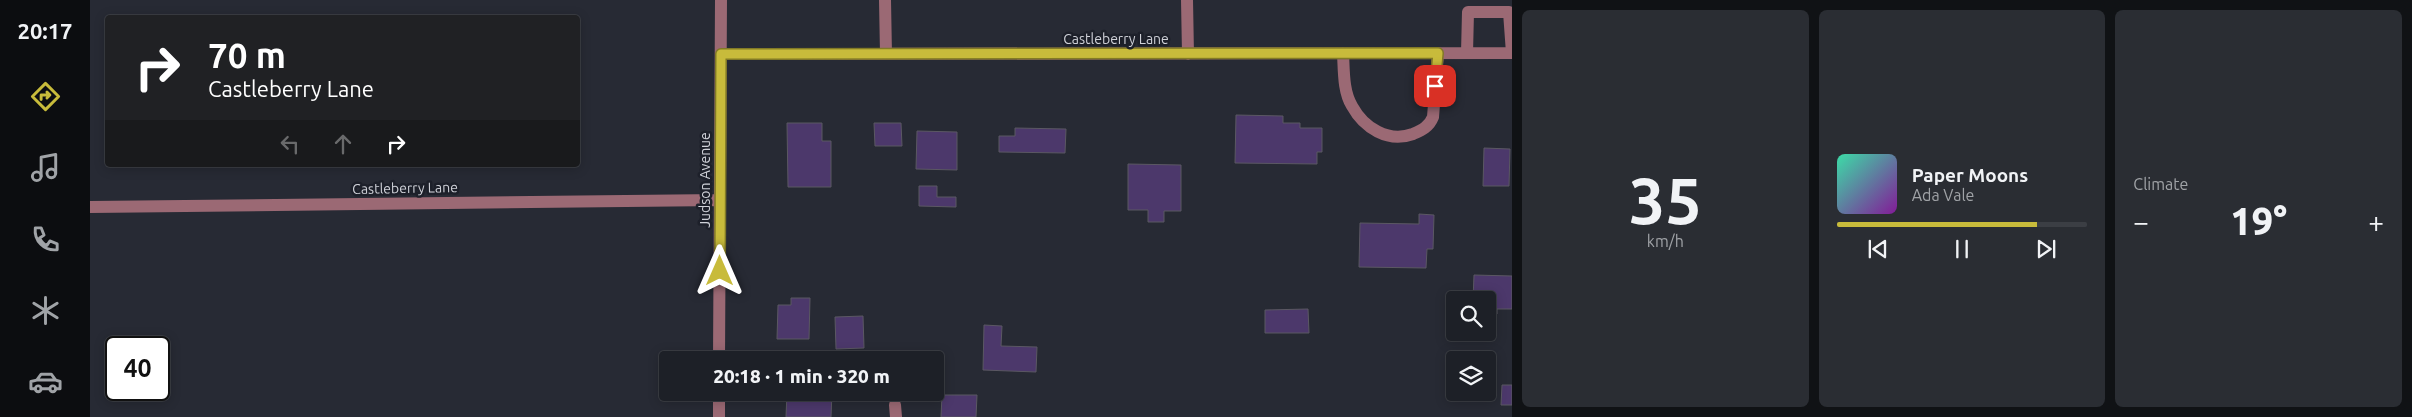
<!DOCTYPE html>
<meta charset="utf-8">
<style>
:root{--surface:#1d2027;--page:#2a2d33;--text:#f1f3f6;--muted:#a0a3a7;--line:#3b3e44;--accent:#c8bb3b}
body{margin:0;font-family:Ubuntu,sans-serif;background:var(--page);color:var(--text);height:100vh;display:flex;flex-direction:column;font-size:19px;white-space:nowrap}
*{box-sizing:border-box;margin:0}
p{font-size:16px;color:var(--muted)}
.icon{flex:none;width:28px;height:28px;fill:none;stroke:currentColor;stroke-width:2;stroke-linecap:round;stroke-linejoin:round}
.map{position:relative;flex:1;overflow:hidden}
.drawer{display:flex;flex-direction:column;gap:10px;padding:10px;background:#101215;width:900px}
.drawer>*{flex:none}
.banner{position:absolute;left:15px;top:15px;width:475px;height:152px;border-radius:5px;box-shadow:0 2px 12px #0003,0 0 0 1px var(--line);background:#202124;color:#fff;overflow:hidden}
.buttons{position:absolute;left:1356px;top:291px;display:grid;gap:10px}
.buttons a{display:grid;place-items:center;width:50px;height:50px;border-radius:5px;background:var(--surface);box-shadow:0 2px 12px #0003,0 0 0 1px var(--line);font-size:25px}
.speed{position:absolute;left:15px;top:336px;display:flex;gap:10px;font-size:25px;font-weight:700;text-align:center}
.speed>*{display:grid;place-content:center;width:65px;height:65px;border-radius:50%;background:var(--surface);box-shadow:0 2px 12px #0003,0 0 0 1px var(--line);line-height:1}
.speed .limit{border:2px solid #111;border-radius:8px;background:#fff;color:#111}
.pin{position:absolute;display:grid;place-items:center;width:42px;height:42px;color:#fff;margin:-21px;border-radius:10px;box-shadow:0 2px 8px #0006}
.me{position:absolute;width:55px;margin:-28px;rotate:0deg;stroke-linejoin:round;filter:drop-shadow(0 0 4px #0008)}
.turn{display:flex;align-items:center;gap:18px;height:105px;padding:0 20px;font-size:22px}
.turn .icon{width:65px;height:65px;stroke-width:2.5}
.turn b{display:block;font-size:35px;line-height:42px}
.lanes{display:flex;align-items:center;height:48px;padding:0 20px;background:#0003;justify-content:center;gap:25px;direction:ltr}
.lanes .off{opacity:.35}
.big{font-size:38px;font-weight:800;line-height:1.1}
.drawer .card{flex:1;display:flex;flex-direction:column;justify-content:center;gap:8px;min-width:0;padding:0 18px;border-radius:8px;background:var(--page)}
.drawer .dial{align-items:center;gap:0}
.dial b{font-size:65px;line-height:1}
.song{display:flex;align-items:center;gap:15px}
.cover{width:60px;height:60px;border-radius:8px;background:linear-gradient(135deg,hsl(160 70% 55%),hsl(290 70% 35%))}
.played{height:5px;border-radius:2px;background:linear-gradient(90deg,var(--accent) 80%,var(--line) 80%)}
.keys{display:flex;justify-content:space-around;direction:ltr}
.heat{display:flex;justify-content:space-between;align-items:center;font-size:28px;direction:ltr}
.drawer .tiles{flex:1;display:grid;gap:10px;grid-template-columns:repeat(3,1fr)}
.trip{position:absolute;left:569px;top:351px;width:285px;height:50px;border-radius:5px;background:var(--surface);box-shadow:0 2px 12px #0003,0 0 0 1px var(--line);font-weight:800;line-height:50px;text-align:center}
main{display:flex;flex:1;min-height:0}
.dock{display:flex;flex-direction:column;width:90px;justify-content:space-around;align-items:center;background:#0c0d10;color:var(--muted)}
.dock .icon{width:35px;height:35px}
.dock .active{color:var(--accent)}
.dock b{font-size:22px;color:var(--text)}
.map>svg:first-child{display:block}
.building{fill:#4c386b;stroke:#5b5863}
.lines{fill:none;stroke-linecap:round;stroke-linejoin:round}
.minor{stroke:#9b6974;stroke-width:12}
.route-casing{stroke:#827a26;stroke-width:12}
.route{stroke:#c8bb3b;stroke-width:9}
.labels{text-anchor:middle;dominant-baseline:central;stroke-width:5;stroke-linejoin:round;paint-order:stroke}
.street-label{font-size:14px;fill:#cfd1d8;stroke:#1d202a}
</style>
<main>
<nav class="dock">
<b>20:17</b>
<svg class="icon active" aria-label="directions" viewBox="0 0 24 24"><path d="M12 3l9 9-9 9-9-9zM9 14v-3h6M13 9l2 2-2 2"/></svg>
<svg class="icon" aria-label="music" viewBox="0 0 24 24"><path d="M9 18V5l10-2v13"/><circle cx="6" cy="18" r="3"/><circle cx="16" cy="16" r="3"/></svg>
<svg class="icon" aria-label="phone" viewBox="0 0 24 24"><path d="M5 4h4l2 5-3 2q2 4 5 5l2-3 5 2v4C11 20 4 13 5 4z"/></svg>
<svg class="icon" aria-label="climate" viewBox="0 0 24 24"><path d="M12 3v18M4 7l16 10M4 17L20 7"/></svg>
<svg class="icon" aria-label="car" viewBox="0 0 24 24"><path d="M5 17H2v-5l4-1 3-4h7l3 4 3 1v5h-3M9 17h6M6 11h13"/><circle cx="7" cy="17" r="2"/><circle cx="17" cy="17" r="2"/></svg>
</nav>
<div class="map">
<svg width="1422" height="417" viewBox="0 0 1422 417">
<rect width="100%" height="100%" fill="#272a34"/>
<path class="building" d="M 1146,115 L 1193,116 L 1193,123 L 1210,123 L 1210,128 L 1232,128 L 1232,152 L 1227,152 L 1227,164 L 1145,163 Z
M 697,123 L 732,123 L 732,141 L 741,141 L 741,187 L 698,187 Z
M 784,123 L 811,123 L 812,146 L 785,146 Z
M 925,128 L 976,129 L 975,153 L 909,152 L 909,136 L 925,136 Z
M 827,131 L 867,132 L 867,170 L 826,169 Z
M 1394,148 L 1420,149 L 1419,186 L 1393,186 Z
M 1038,164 L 1091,165 L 1091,211 L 1074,211 L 1074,222 L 1058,222 L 1058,210 L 1038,210 Z
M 829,186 L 847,186 L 847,197 L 866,197 L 866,207 L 829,206 Z
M 1329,214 L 1344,215 L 1343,249 L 1337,249 L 1336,268 L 1269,267 L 1270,223 L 1329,224 Z
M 1384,275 L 1422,276 L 1422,309 L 1407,309 L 1407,314 L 1398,314 L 1398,300 L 1383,300 Z
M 701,298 L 720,298 L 719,339 L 687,339 L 688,305 L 701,305 Z
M 1218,309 L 1219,333 L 1175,333 L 1175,310 Z
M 773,316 L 774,348 L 746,349 L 745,317 Z
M 894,325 L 912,326 L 911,346 L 947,347 L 946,372 L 893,370 Z
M 1412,385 L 1422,385 L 1422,405 L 1411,405 Z
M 697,392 L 742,392 L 741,417 L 696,417 Z
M 852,395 L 887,395 L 886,417 L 851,417 Z"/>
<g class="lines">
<path class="minor" d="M 795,0 L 796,54
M 1097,0 L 1098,54
M 1253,53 C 1254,71 1253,91 1262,106 C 1274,128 1298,143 1323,134 C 1332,130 1339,127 1343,117 L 1348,53
M 1377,53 L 1378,12 L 1419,12 L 1422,53
M 631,54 L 1422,53
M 0,207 L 630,200
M 629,360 L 631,0
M 805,405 L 806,417
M 629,417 L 629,392"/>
</g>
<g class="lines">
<defs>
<path id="route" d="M 630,271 L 631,54 L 1348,53 L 1345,86"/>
</defs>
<use href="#route" class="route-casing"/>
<use href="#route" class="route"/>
</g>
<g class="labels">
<g class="street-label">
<text x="1026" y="39">Castleberry Lane</text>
<text transform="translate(615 180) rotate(-90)">Judson Avenue</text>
<text transform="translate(315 188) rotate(-1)">Castleberry Lane</text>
</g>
</g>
</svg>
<div class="buttons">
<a><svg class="icon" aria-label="search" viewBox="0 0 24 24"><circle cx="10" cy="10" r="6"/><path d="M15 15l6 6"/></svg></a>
<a><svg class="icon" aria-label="layers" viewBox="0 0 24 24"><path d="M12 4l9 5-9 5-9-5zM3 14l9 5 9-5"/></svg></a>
</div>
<div class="speed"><div class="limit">40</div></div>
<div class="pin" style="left:1345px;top:86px;background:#d93025"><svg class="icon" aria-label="arrive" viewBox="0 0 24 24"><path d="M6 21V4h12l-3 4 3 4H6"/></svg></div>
<svg class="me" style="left:630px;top:271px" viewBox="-20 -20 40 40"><path d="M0-17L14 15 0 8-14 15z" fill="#c8bb3b" stroke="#fff" stroke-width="4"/></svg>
<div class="trip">20:18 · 1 min · 320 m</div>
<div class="banner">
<div class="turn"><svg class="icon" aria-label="right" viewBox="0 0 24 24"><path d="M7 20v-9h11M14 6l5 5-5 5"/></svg><div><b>70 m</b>Castleberry Lane</div></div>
<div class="lanes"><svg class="icon off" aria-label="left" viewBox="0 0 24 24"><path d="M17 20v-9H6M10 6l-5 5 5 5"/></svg><svg class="icon off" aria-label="ahead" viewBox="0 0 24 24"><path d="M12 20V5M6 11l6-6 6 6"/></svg><svg class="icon" aria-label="right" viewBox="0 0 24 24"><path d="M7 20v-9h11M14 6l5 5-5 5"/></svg></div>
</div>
</div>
<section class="drawer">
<div class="tiles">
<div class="card dial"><b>35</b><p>km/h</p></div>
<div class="card">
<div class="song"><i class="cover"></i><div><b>Paper Moons</b><p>Ada Vale</p></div></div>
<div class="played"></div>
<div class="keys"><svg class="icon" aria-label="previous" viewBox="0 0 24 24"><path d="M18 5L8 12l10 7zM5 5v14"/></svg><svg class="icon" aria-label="pause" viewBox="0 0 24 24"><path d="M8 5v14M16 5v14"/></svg><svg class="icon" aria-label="next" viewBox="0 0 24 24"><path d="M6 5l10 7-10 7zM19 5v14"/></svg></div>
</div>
<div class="card"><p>Climate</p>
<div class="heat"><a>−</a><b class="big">19°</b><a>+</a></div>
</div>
</div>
</section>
</main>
